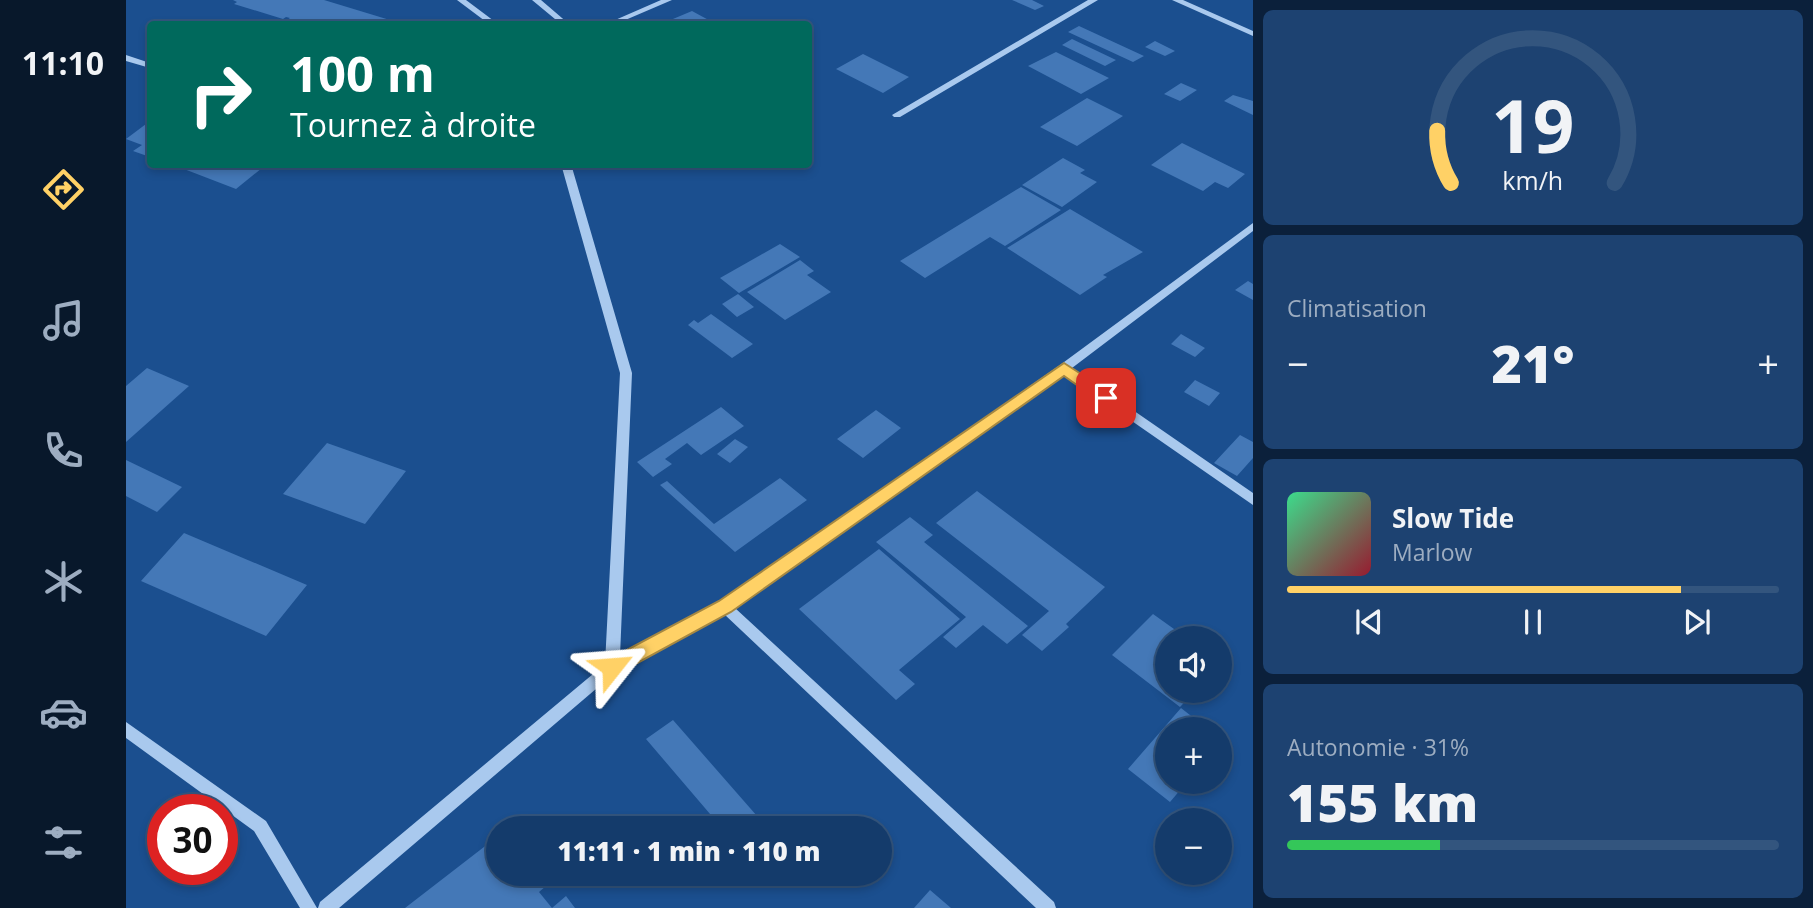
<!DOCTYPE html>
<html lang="fr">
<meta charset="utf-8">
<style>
:root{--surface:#143b6b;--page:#1d4271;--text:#f1f3f6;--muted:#9dadc1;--line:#33557e;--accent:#ffd166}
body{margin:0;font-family:"Open Sans",sans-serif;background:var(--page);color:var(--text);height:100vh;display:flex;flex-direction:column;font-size:26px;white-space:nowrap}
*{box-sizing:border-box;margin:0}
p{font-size:23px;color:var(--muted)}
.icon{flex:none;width:38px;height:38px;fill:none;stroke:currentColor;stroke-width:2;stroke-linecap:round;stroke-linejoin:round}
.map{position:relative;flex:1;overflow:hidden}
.sheet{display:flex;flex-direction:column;gap:10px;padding:10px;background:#0b203b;width:560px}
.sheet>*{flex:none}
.top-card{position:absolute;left:21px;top:21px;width:665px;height:147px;border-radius:7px;box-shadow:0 4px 10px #0003,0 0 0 2px var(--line);background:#00695c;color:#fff;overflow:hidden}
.buttons{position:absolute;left:1029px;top:626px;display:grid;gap:14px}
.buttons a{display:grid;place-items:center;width:77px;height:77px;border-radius:50%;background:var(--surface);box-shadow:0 4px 10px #0003,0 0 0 2px var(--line);font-size:35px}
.speed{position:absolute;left:21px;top:794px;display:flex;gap:14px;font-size:35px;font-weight:700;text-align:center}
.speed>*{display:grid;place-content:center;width:91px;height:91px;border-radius:50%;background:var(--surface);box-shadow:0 4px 10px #0003,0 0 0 2px var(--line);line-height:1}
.speed .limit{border:10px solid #d22;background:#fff;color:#111}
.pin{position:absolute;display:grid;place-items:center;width:60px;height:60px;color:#fff;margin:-30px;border-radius:14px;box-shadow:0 4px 10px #0006}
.me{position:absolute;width:77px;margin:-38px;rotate:62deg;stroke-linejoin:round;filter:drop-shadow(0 0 5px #0008)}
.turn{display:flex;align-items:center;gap:24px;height:147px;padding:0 28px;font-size:32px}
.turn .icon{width:91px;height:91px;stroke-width:2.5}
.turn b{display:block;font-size:49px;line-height:60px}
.big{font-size:52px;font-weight:800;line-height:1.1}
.sheet .widget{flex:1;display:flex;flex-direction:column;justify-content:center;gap:10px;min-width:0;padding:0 24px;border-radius:10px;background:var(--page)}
.sheet .dial{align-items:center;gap:0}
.dial svg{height:182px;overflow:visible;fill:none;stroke:var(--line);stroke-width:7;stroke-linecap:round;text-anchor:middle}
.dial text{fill:var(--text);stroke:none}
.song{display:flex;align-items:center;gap:21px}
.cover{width:84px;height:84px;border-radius:10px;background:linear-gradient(135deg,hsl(150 70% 55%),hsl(350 70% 35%))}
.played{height:7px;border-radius:4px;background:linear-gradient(90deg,var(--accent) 80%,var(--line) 80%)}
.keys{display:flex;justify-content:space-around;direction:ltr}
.heat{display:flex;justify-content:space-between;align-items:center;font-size:38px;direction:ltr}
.charge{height:10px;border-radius:5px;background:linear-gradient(90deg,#34c759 31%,var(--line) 0)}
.trip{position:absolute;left:360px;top:816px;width:406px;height:70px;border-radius:35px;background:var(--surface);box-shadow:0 4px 10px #0003,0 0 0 2px var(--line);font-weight:800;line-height:70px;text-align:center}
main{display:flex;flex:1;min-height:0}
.dock{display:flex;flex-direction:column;width:126px;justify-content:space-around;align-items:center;background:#08182b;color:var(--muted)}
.dock .icon{width:49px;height:49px}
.dock .active{color:var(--accent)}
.dock b{font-size:32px;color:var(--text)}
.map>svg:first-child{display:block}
.building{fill:#4478b7}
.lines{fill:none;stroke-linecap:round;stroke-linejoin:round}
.minor{fill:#a9c9ee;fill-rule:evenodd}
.route{fill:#ffd166;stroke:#a68842;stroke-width:2}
</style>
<main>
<nav class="dock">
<b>11:10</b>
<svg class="icon active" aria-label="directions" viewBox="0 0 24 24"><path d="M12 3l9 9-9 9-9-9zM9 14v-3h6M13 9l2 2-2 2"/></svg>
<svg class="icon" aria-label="music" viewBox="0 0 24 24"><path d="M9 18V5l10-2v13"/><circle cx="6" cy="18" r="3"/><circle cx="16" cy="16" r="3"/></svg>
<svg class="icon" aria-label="phone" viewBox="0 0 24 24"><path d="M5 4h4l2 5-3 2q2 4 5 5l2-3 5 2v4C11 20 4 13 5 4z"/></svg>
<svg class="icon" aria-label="climate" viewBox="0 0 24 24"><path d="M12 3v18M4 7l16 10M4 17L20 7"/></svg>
<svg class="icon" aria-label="car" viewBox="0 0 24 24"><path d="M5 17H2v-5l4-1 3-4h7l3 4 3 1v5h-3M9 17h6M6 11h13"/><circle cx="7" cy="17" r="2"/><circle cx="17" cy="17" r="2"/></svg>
<svg class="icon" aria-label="filters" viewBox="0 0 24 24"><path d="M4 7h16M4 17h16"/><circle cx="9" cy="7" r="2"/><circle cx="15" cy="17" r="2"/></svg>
</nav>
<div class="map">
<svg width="1127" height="908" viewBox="0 0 1127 908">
<rect width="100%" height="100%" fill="#1b4f8f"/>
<path class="building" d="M 107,0 L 198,0 L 277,24 L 175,24 L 161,20 L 164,18 L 160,17 L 157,19 L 108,4 L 111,2 Z
M 886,0 L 906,0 L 918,6 L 909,10 Z
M 566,11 L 590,24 L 535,24 Z
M 953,26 L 1018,56 L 1007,62 L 942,32 Z
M 946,39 L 990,60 L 979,66 L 936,45 Z
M 1029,41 L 1049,51 L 1039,56 L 1019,47 Z
M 930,52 L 983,78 L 955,94 L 902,66 Z
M 737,54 L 783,77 L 757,93 L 710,69 Z
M 1055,83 L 1071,90 L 1054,101 L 1038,94 Z
M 1107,95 L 1127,101 L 1127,115 L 1098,101 Z
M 961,98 L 997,116 L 951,146 L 914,127 Z
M 24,121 L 24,157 L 7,151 L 16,145 L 0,139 Z
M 1056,143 L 1119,174 L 1102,188 L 1089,182 L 1077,191 L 1025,165 Z
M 937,158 L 959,170 L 954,173 L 971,182 L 936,207 L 896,185 Z
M 45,164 L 141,164 L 110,189 Z
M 895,187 L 935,210 L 879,246 L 864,237 L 799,278 L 774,261 Z
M 944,209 L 1017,252 L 977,275 L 981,277 L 954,295 L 881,248 Z
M 654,244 L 674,257 L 613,293 L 594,278 Z
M 674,260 L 688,271 L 681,275 L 705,292 L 659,320 L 621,292 Z
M 1122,281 L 1127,284 L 1127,300 L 1109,290 Z
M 612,294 L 628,307 L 611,317 L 596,304 Z
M 585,314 L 627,344 L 606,358 L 562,325 L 568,320 L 572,323 Z
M 1055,334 L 1079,348 L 1069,357 L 1045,344 Z
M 21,368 L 63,386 L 0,442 L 0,386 Z
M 1069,380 L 1094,393 L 1083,406 L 1058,392 Z
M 595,407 L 618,426 L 575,455 L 561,443 L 539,459 L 546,464 L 527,477 L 511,462 Z
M 750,410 L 775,428 L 737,458 L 711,439 Z
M 1114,435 L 1127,442 L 1127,458 L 1111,476 L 1088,463 Z
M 609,439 L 622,447 L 604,463 L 591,454 Z
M 201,443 L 280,471 L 239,524 L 157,494 Z
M 0,460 L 56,487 L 31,512 L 0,496 Z
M 654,478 L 681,500 L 609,552 L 534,485 L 541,481 L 588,524 Z
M 851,491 L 979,587 L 940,624 L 943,627 L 916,651 L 896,635 L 923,611 L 810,523 Z
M 784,517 L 807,535 L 798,542 L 902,626 L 881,644 L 857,625 L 830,648 L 817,637 L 840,617 L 750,542 Z
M 58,533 L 181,585 L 140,636 L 15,581 Z
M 753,549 L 834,619 L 773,670 L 789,684 L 770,700 L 673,609 Z
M 1027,614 L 1062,639 L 1041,639 L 1041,691 L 1069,691 L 1054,707 L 986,655 Z
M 1055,708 L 1083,730 L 1041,730 L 1041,782 L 1061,782 L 1044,802 L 1002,769 Z
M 547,720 L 631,816 L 616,828 L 596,828 L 520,739 Z
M 367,840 L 373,848 L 373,873 L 422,873 L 427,880 L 413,892 L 426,908 L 440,896 L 449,908 L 279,908 Z
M 804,890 L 825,908 L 788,908 Z"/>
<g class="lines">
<path class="minor" d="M 331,0 L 340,0 L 372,24 L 363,24 Z
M 406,0 L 415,0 L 443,24 L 435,24 Z
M 535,0 L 546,0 L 490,24 L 480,24 Z
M 962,0 L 972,0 L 774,117 L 768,117 L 766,115 Z
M 1046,0 L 1057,0 L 1127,31 L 1127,36 Z
M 0,55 L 24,63 L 24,68 L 0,61 Z
M 435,164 L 445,164 L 506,373 L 494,656 L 594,603 L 934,365 L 1127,223 L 1127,231 L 946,368 L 1127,493 L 1127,505 L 938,374 L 609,608 L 928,902 L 930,908 L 910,908 L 598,614 L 491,671 L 213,908 L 192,908 L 194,902 L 479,664 L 494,373 Z
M 0,722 L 140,821 L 191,908 L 174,908 L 128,831 L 0,738 Z"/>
</g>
<path class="route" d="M 938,363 L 986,394 L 988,398 L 986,402 L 975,402 L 938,376 L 605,612 L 493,673 L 486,675 L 480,673 L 477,667 L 480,661 L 593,601 Z"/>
</svg>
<div class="buttons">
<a><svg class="icon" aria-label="sound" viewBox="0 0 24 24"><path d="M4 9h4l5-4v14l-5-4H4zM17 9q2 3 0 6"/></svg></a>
<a>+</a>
<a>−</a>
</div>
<div class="speed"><div class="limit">30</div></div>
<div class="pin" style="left:980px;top:398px;background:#d93025"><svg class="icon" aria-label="arrive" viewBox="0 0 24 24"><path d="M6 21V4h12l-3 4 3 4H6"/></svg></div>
<svg class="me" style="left:486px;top:667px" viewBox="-20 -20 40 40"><path d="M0-17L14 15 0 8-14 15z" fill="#ffd166" stroke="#fff" stroke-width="4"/></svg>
<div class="trip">11:11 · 1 min · 110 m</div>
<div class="top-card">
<div class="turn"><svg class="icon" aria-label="right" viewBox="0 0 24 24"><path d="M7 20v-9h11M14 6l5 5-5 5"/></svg><div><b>100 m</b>Tournez à droite</div></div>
</div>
</div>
<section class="sheet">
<div class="widget dial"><svg viewBox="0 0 100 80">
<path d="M14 69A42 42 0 1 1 86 69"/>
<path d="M14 69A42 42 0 0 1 8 46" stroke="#ffd166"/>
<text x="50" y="56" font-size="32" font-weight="700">19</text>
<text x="50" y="72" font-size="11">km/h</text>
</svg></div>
<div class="widget"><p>Climatisation</p>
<div class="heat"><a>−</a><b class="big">21°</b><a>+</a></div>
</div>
<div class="widget">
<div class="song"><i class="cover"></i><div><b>Slow Tide</b><p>Marlow</p></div></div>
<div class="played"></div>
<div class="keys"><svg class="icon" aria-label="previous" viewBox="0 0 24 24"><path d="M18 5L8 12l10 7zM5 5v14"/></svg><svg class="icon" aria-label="pause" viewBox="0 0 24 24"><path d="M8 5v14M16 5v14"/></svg><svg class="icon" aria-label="next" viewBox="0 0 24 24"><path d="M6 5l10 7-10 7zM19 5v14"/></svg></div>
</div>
<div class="widget"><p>Autonomie · 31%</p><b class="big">155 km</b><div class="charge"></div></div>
</section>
</main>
